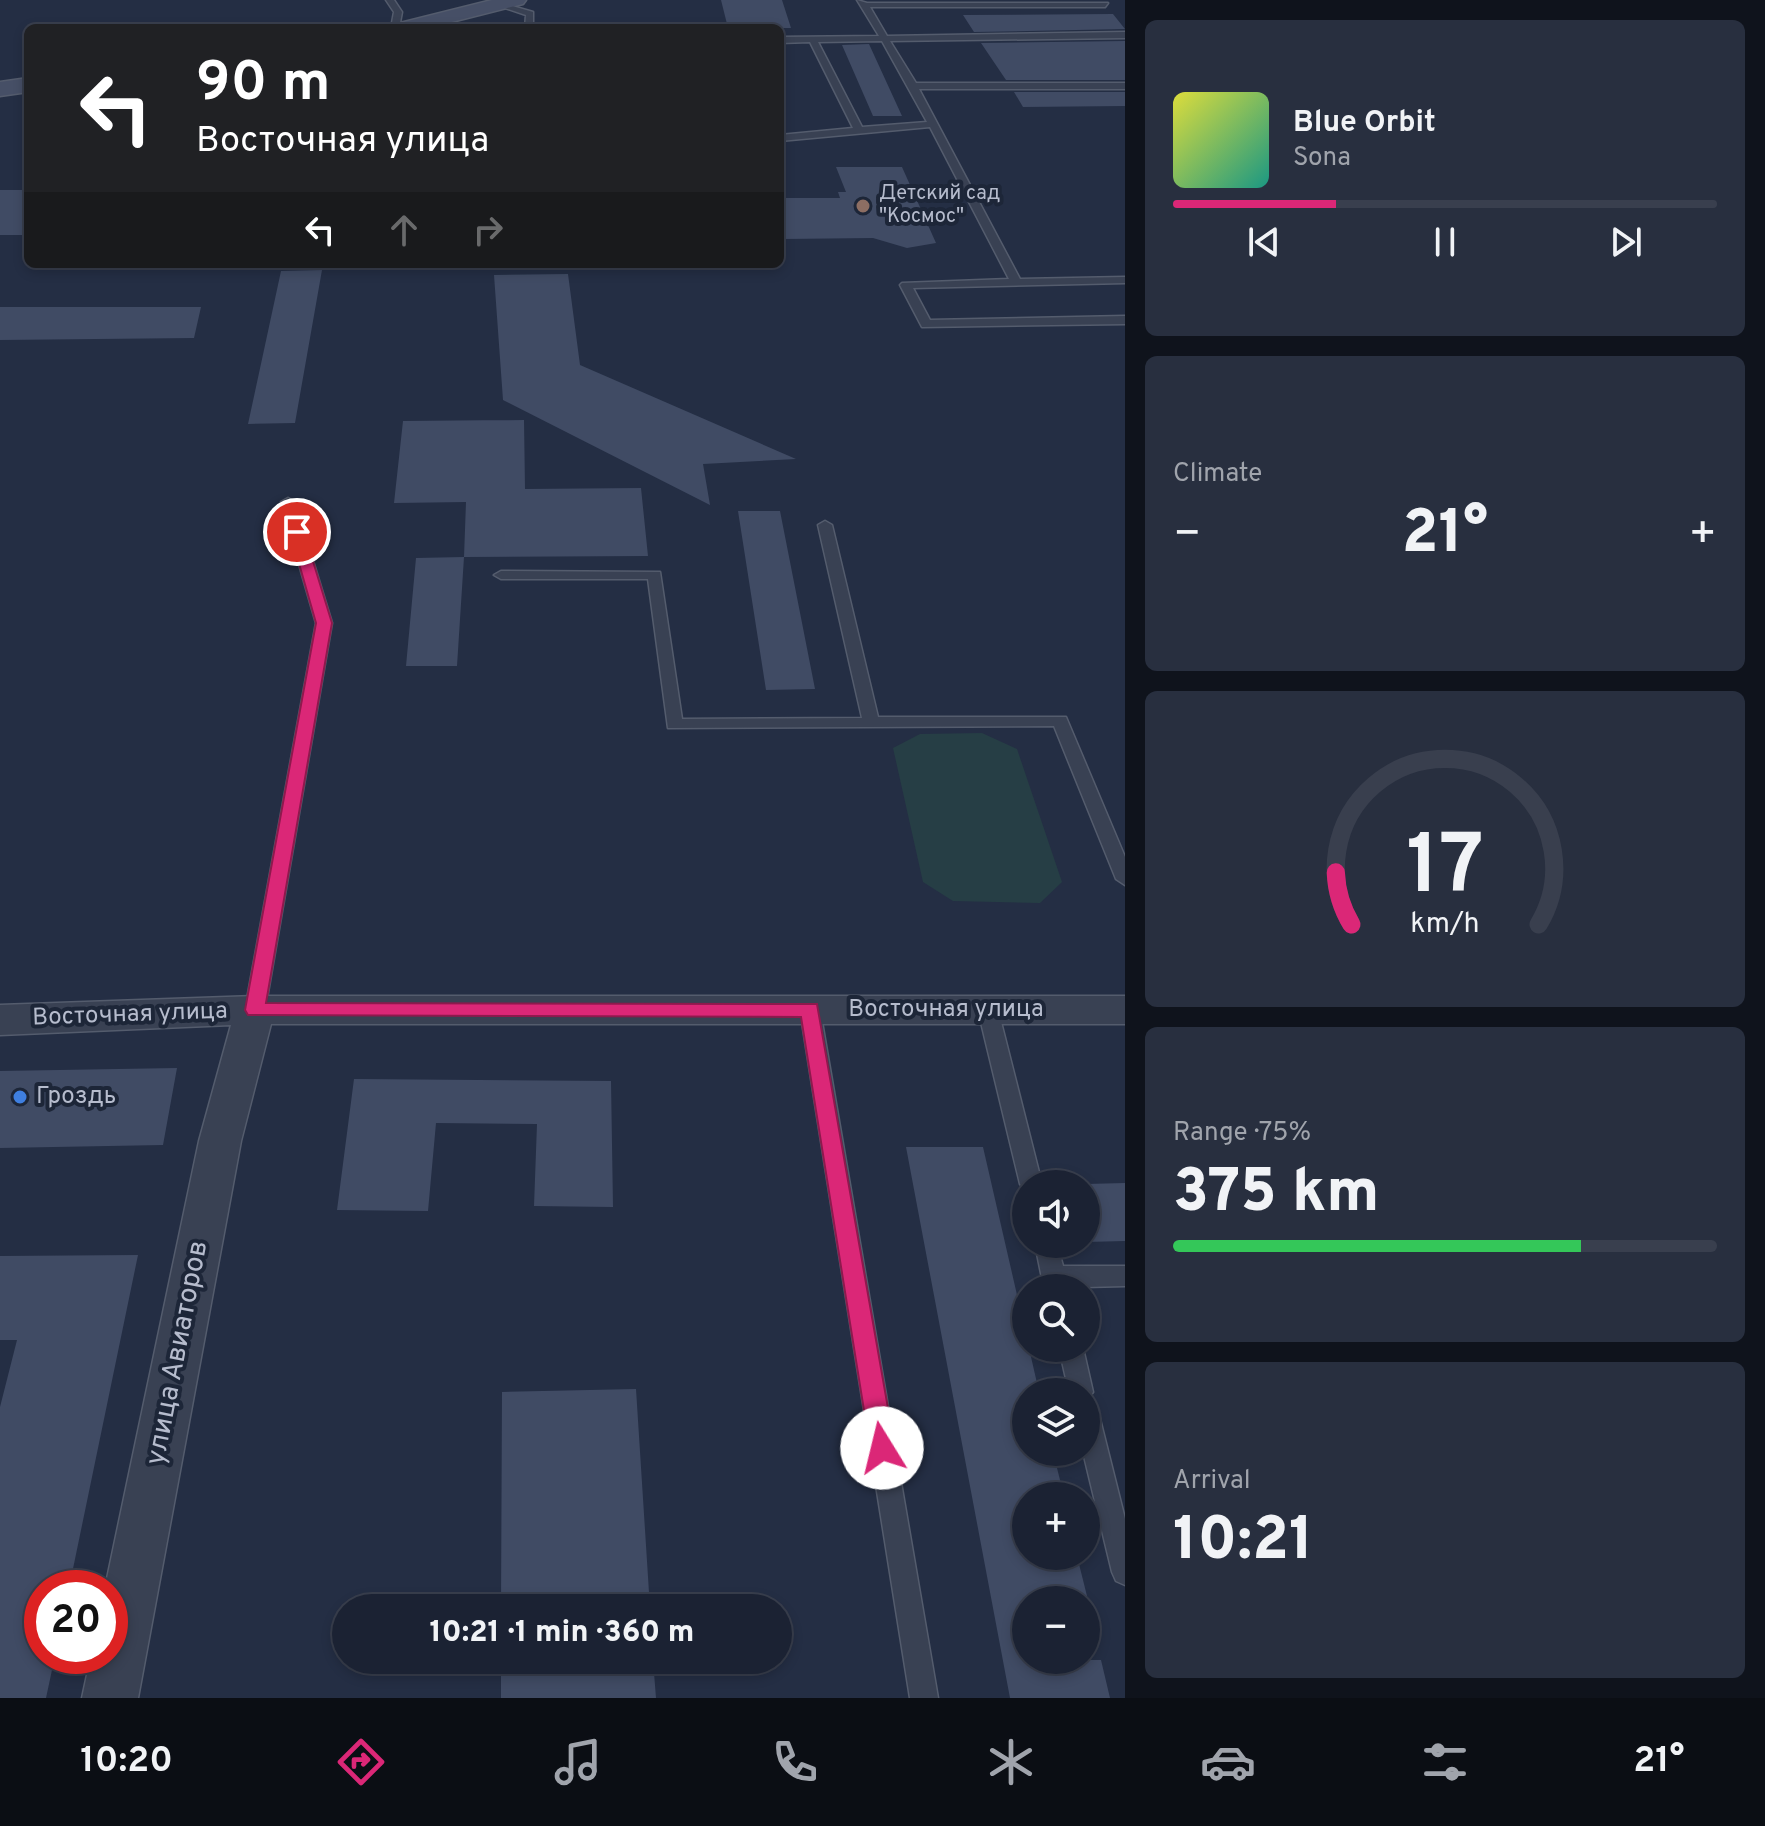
<!DOCTYPE html>
<meta charset="utf-8">
<style>
:root{--surface:#1b2233;--page:#282f3f;--text:#f1f3f6;--muted:#a0a4ac;--line:#393f4e;--accent:#db2777}
body{margin:0;font-family:Overpass,sans-serif;background:var(--page);color:var(--text);height:100vh;display:flex;flex-direction:column;font-size:30px;white-space:nowrap}
*{box-sizing:border-box;margin:0}
p{font-size:26px;color:var(--muted)}
.icon{flex:none;width:44px;height:44px;fill:none;stroke:currentColor;stroke-width:2;stroke-linecap:round;stroke-linejoin:round}
.map{position:relative;flex:1;overflow:hidden}
.side{display:flex;flex-direction:column;gap:20px;padding:20px;background:#0f131c;width:640px}
.side>*{flex:none}
.guide{position:absolute;left:24px;top:24px;width:760px;height:244px;border-radius:12px;box-shadow:0 4px 12px #0003,0 0 0 2px var(--line);background:#202124;color:#fff;overflow:hidden}
.buttons{position:absolute;left:1012px;top:1170px;display:grid;gap:16px}
.buttons a{display:grid;place-items:center;width:88px;height:88px;border-radius:50%;background:var(--surface);box-shadow:0 4px 12px #0003,0 0 0 2px var(--line);font-size:40px}
.speed{position:absolute;left:24px;top:1570px;display:flex;gap:16px;font-size:40px;font-weight:700;text-align:center}
.speed>*{display:grid;place-content:center;width:104px;height:104px;border-radius:50%;background:var(--surface);box-shadow:0 4px 12px #0003,0 0 0 2px var(--line);line-height:1}
.speed .limit{border:12px solid #d22;background:#fff;color:#111}
.pin{position:absolute;display:grid;place-items:center;width:68px;height:68px;color:#fff;margin:-34px;border:4px solid #fff;border-radius:50%;box-shadow:0 2px 8px #0007}
.me{position:absolute;width:88px;margin:-44px;rotate:351deg;stroke-linejoin:round;filter:drop-shadow(0 0 6px #0008)}
.turn{display:flex;align-items:center;gap:28px;height:168px;padding:0 40px;font-size:36px}
.turn .icon{width:104px;height:104px;stroke-width:2.5}
.turn b{display:block;font-size:56px;line-height:68px}
.lanes{display:flex;align-items:center;height:76px;padding:0 40px;background:#0003;justify-content:center;gap:40px;direction:ltr}
.lanes .off{opacity:.35}
.big{font-size:60px;font-weight:800;line-height:1.1}
.side .tile{flex:1;display:flex;flex-direction:column;justify-content:center;gap:12px;min-width:0;padding:0 28px;border-radius:12px;background:var(--page)}
.side .dial{align-items:center;gap:0}
.dial svg{height:208px;overflow:visible;fill:none;stroke:var(--line);stroke-width:7;stroke-linecap:round;text-anchor:middle}
.dial text{fill:var(--text);stroke:none}
.song{display:flex;align-items:center;gap:24px}
.cover{width:96px;height:96px;border-radius:12px;background:linear-gradient(135deg,hsl(60 70% 55%),hsl(170 70% 35%))}
.played{height:8px;border-radius:4px;background:linear-gradient(90deg,var(--accent) 30%,var(--line) 30%)}
.keys{display:flex;justify-content:space-around;direction:ltr}
.heat{display:flex;justify-content:space-between;align-items:center;font-size:44px;direction:ltr}
.charge{height:12px;border-radius:6px;background:linear-gradient(90deg,#34c759 75%,var(--line) 0)}
.trip{position:absolute;left:332px;top:1594px;width:460px;height:80px;border-radius:40px;background:var(--surface);box-shadow:0 4px 12px #0003,0 0 0 2px var(--line);font-weight:800;line-height:80px;text-align:center}
.dock{display:flex;height:128px;justify-content:space-around;align-items:center;background:#0b0e14;color:var(--muted)}
.dock .icon{width:56px;height:56px}
.dock .current{color:var(--accent)}
.dock b{font-size:36px;color:var(--text)}
main{display:flex;flex:1;min-height:0}
.map>svg:first-child{display:block}
.green{fill:#263e45}
.building{fill:#404b64}
.lines{fill:none;stroke-linecap:round;stroke-linejoin:round}
.lane-casing{stroke:#545c6d;stroke-width:3}
.street-casing{stroke:#545c6d;stroke-width:3}
.secondary-casing{stroke:#545c6d;stroke-width:3}
.lane{fill:#394153;fill-rule:evenodd}
.street{fill:#394153;fill-rule:evenodd}
.secondary{fill:#464f66;fill-rule:evenodd}
.route{fill:#db2777;stroke:#8e194d;stroke-width:2}
.education-dot{fill:#8d6e63;stroke:#1d2638;stroke-width:3}
.shop-dot{fill:#3f7fe0;stroke:#1d2638;stroke-width:3}
.labels{text-anchor:middle;dominant-baseline:central;stroke-width:8;stroke-linejoin:round;paint-order:stroke}
.far-poi-label{font-size:20px;fill:#b6bccd;stroke:#1d2638;text-anchor:start}
.street-label{font-size:24px;fill:#b6bccd;stroke:#1d2638}
.poi-label{font-size:24px;fill:#b6bccd;stroke:#1d2638;text-anchor:start}
.near-street-label{font-size:28px;fill:#b6bccd;stroke:#1d2638}
</style>
<main>
<div class="map">
<svg width="1125" height="1698" viewBox="0 0 1125 1698">
<rect width="100%" height="100%" fill="#242e44"/>
<path class="green" d="M 982,733 L 1017,749 L 1062,882 L 1040,903 L 953,901 L 923,882 L 893,748 L 920,734 Z"/>
<path class="building" d="M 721,0 L 782,0 L 791,28 L 728,28 Z
M 1113,14 L 1125,29 L 974,32 L 963,15 Z
M 1125,41 L 1125,80 L 1006,80 L 981,43 Z
M 869,44 L 902,116 L 873,116 L 842,45 Z
M 1014,92 L 1125,92 L 1125,106 L 1023,107 Z
M 836,167 L 902,167 L 936,243 L 907,248 L 873,238 L 784,239 L 780,224 L 780,198 L 840,198 L 838,192 L 846,192 Z
M 0,190 L 28,190 L 28,235 L 0,235 Z
M 322,270 L 295,423 L 248,424 L 281,271 Z
M 568,274 L 580,365 L 796,459 L 703,464 L 710,505 L 503,400 L 494,275 Z
M 0,307 L 201,307 L 194,338 L 0,340 Z
M 524,420 L 525,489 L 641,488 L 648,556 L 464,557 L 466,502 L 394,503 L 403,421 Z
M 738,511 L 780,511 L 815,689 L 766,690 Z
M 464,557 L 457,666 L 406,666 L 416,558 Z
M 177,1068 L 163,1145 L 0,1148 L 0,1071 Z
M 354,1079 L 611,1081 L 613,1207 L 534,1206 L 537,1124 L 436,1123 L 428,1211 L 337,1210 Z
M 906,1147 L 983,1147 L 1026,1334 L 1026,1348 L 1029,1348 L 1039,1392 L 1026,1392 L 1026,1452 L 1053,1452 L 1064,1496 L 1026,1496 L 1026,1556 L 1077,1556 L 1088,1600 L 1026,1600 L 1026,1660 L 1101,1660 L 1110,1698 L 1010,1698 Z
M 1125,1183 L 1125,1241 L 1086,1242 L 1086,1184 Z
M 138,1255 L 69,1588 L 42,1588 L 42,1656 L 55,1656 L 46,1698 L 0,1698 L 0,1407 L 17,1340 L 0,1340 L 0,1256 Z
M 636,1389 L 650,1608 L 501,1608 L 502,1392 Z
M 501,1660 L 653,1660 L 656,1698 L 501,1698 Z"/>
<g class="lines">
<defs>
<path id="lane" d="M 386,0 L 394,0 L 402,12 L 399,28 L 391,28 L 394,12 Z
M 857,0 L 867,3 L 1108,3 L 1105,7 L 870,7 L 887,36 L 1125,32 L 1125,38 L 890,41 L 916,83 L 1125,83 L 1125,89 L 919,89 L 1020,279 L 1125,277 L 1125,283 L 913,288 L 930,320 L 1125,316 L 1125,324 L 922,327 L 900,285 L 902,283 L 1009,279 L 930,127 L 780,141 L 780,135 L 853,128 L 810,42 L 780,43 L 780,37 L 879,36 ZM 882,41 L 927,122 L 862,127 L 818,42 Z
M 502,3 L 533,12 L 533,28 L 525,28 L 526,15 L 502,7 Z
M 288,498 L 295,502 L 332,623 L 265,1010 L 262,1015 L 248,1015 L 245,1010 L 316,623 L 281,502 Z
M 825,521 L 832,525 L 878,717 L 1066,717 L 1125,857 L 1125,885 L 1116,879 L 1054,726 L 668,728 L 648,579 L 501,579 L 494,575 L 501,571 L 660,572 L 682,719 L 862,718 L 818,525 Z
M 810,1003 L 817,1005 L 820,1010 L 938,1698 L 910,1698 L 800,1010 L 803,1005 Z
M 988,1003 L 995,1005 L 998,1010 L 1042,1184 L 1026,1184 L 1026,1191 L 1020,1184 L 978,1010 L 981,1005 Z
M 1035,1244 L 1057,1244 L 1063,1266 L 1125,1266 L 1125,1286 L 1044,1288 Z
M 1059,1348 L 1083,1348 L 1093,1392 L 1087,1400 L 1095,1403 L 1098,1411 L 1125,1519 L 1125,1585 L 1116,1581 L 1112,1572 L 1083,1452 L 1086,1452 L 1086,1392 L 1069,1392 Z"/>
<path id="street" d="M 255,996 L 1125,996 L 1125,1024 L 271,1024 L 241,1141 L 138,1698 L 82,1698 L 91,1656 L 110,1656 L 110,1588 L 105,1588 L 199,1141 L 231,1025 L 0,1035 L 0,1005 Z"/>
<path id="secondary" d="M 492,0 L 526,0 L 523,4 L 428,28 L 393,28 L 396,24 Z
M 28,78 L 28,92 L 0,96 L 0,82 Z"/>
</defs>
<use href="#lane" class="lane-casing"/>
<use href="#street" class="street-casing"/>
<use href="#secondary" class="secondary-casing"/>
<use href="#lane" class="lane"/>
<use href="#street" class="street"/>
<use href="#secondary" class="secondary"/>
</g>
<path class="route" d="M 297,528 L 304,532 L 332,623 L 266,1003 L 817,1004 L 895,1448 L 891,1456 L 882,1459 L 873,1456 L 870,1448 L 801,1017 L 248,1015 L 245,1010 L 316,623 L 290,532 Z"/>
<circle class="education-dot" cx="863" cy="206" r="8"/>
<circle class="shop-dot" cx="20" cy="1097" r="8"/>
<g class="labels">
<g class="far-poi-label">
<text x="879" y="194">Детский сад<tspan x="879" dy="23">"Космос"</tspan></text>
</g>
<g class="street-label">
<text x="946" y="1010">Восточная улица</text>
<text transform="translate(130 1015) rotate(-2)">Восточная улица</text>
</g>
<g class="poi-label">
<text x="36" y="1097">Гроздь</text>
</g>
<g class="near-street-label">
<text transform="translate(178 1353) rotate(-79)">улица Авиаторов</text>
</g>
</g>
</svg>
<div class="buttons">
<a><svg class="icon" aria-label="sound" viewBox="0 0 24 24"><path d="M4 9h4l5-4v14l-5-4H4zM17 9q2 3 0 6"/></svg></a>
<a><svg class="icon" aria-label="search" viewBox="0 0 24 24"><circle cx="10" cy="10" r="6"/><path d="M15 15l6 6"/></svg></a>
<a><svg class="icon" aria-label="layers" viewBox="0 0 24 24"><path d="M12 4l9 5-9 5-9-5zM3 14l9 5 9-5"/></svg></a>
<a>+</a>
<a>−</a>
</div>
<div class="speed"><div class="limit">20</div></div>
<div class="pin" style="left:297px;top:532px;background:#d93025"><svg class="icon" aria-label="arrive" viewBox="0 0 24 24"><path d="M6 21V4h12l-3 4 3 4H6"/></svg></div>
<svg class="me" style="left:882px;top:1448px" viewBox="-20 -20 40 40"><circle r="19" fill="#fff"/><path d="M0-13L10 11 0 6-10 11z" fill="#db2777"/></svg>
<div class="trip">10:21 · 1 min · 360 m</div>
<div class="guide">
<div class="turn"><svg class="icon" aria-label="left" viewBox="0 0 24 24"><path d="M17 20v-9H6M10 6l-5 5 5 5"/></svg><div><b>90 m</b>Восточная улица</div></div>
<div class="lanes"><svg class="icon" aria-label="left" viewBox="0 0 24 24"><path d="M17 20v-9H6M10 6l-5 5 5 5"/></svg><svg class="icon off" aria-label="ahead" viewBox="0 0 24 24"><path d="M12 20V5M6 11l6-6 6 6"/></svg><svg class="icon off" aria-label="right" viewBox="0 0 24 24"><path d="M7 20v-9h11M14 6l5 5-5 5"/></svg></div>
</div>
</div>
<section class="side">
<div class="tile">
<div class="song"><i class="cover"></i><div><b>Blue Orbit</b><p>Sona</p></div></div>
<div class="played"></div>
<div class="keys"><svg class="icon" aria-label="previous" viewBox="0 0 24 24"><path d="M18 5L8 12l10 7zM5 5v14"/></svg><svg class="icon" aria-label="pause" viewBox="0 0 24 24"><path d="M8 5v14M16 5v14"/></svg><svg class="icon" aria-label="next" viewBox="0 0 24 24"><path d="M6 5l10 7-10 7zM19 5v14"/></svg></div>
</div>
<div class="tile"><p>Climate</p>
<div class="heat"><a>−</a><b class="big">21°</b><a>+</a></div>
</div>
<div class="tile dial"><svg viewBox="0 0 100 80">
<path d="M14 69A42 42 0 1 1 86 69"/>
<path d="M14 69A42 42 0 0 1 8 49" stroke="#db2777"/>
<text x="50" y="56" font-size="32" font-weight="700">17</text>
<text x="50" y="72" font-size="11">km/h</text>
</svg></div>
<div class="tile"><p>Range · 75%</p><b class="big">375 km</b><div class="charge"></div></div>
<div class="tile"><p>Arrival</p><b class="big">10:21</b></div>
</section>
</main>
<nav class="dock">
<b>10:20</b>
<svg class="icon current" aria-label="directions" viewBox="0 0 24 24"><path d="M12 3l9 9-9 9-9-9zM9 14v-3h6M13 9l2 2-2 2"/></svg>
<svg class="icon" aria-label="music" viewBox="0 0 24 24"><path d="M9 18V5l10-2v13"/><circle cx="6" cy="18" r="3"/><circle cx="16" cy="16" r="3"/></svg>
<svg class="icon" aria-label="phone" viewBox="0 0 24 24"><path d="M5 4h4l2 5-3 2q2 4 5 5l2-3 5 2v4C11 20 4 13 5 4z"/></svg>
<svg class="icon" aria-label="climate" viewBox="0 0 24 24"><path d="M12 3v18M4 7l16 10M4 17L20 7"/></svg>
<svg class="icon" aria-label="car" viewBox="0 0 24 24"><path d="M5 17H2v-5l4-1 3-4h7l3 4 3 1v5h-3M9 17h6M6 11h13"/><circle cx="7" cy="17" r="2"/><circle cx="17" cy="17" r="2"/></svg>
<svg class="icon" aria-label="filters" viewBox="0 0 24 24"><path d="M4 7h16M4 17h16"/><circle cx="9" cy="7" r="2"/><circle cx="15" cy="17" r="2"/></svg>
<b>21°</b>
</nav>
